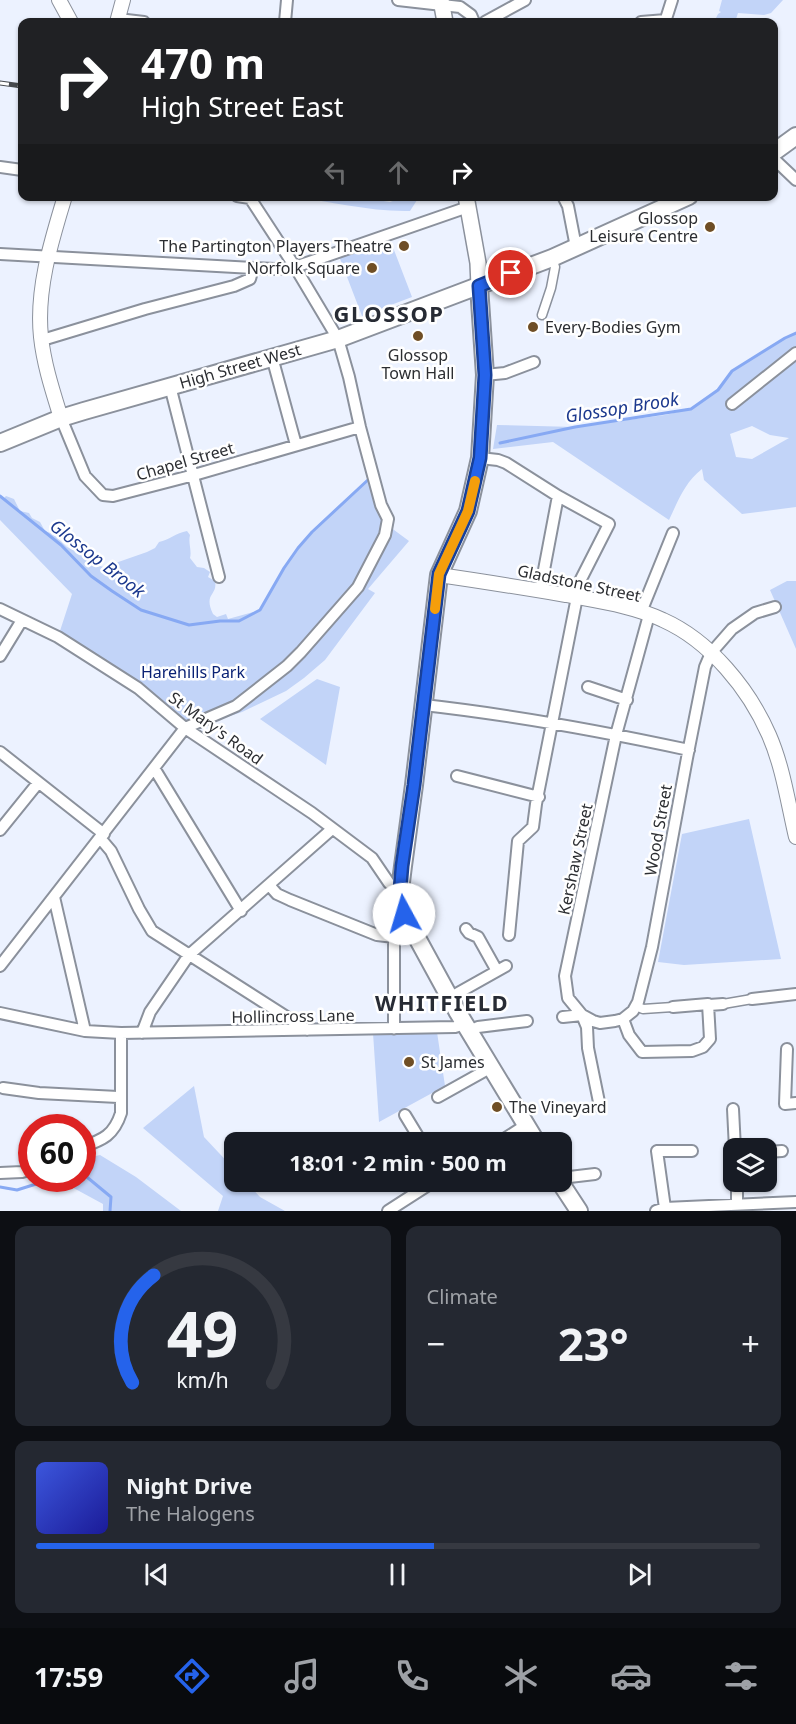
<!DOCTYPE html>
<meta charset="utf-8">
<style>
:root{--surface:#171b24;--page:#242831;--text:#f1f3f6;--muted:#9ea1a6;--line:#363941;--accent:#2563eb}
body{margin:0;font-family:"Noto Sans",sans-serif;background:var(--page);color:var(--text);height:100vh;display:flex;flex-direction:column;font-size:22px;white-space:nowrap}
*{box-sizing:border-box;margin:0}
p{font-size:20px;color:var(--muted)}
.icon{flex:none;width:33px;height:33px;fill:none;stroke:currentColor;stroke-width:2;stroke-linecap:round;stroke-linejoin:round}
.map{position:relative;height:1211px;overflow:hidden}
.panel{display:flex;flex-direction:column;gap:15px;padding:15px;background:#0d0f14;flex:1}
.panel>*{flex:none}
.top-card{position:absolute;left:18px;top:18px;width:760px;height:183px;border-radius:12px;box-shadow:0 2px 4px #0004;background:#202124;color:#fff;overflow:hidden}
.tools{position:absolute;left:723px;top:1138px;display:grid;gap:12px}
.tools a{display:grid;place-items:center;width:54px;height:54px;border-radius:12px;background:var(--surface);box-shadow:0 2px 4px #0004;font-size:30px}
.speed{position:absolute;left:18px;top:1114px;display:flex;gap:12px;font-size:30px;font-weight:700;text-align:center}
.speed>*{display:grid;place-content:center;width:78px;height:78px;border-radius:50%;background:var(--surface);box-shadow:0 2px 4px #0004;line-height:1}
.speed .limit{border:9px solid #d22;background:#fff;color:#111}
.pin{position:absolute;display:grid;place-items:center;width:51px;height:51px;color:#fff;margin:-26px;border:3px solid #fff;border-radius:50%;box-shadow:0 2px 6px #0007}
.me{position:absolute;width:66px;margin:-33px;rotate:354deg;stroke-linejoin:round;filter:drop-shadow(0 0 4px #0008)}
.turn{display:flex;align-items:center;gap:21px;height:126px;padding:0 24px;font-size:27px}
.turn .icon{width:78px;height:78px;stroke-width:2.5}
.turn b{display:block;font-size:42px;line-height:51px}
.lanes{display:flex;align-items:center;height:57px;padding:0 24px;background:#0003;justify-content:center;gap:30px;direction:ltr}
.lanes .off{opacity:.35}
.big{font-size:45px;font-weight:700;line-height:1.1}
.panel .card{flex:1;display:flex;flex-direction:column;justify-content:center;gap:9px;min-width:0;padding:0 21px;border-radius:12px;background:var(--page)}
.panel .dial{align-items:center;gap:0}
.dial svg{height:156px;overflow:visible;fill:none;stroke:var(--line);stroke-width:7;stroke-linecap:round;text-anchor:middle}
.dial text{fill:var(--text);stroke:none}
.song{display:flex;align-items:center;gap:18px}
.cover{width:72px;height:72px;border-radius:9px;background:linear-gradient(135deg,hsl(230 70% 55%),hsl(240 70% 35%))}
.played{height:6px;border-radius:3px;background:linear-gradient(90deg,var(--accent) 55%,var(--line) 55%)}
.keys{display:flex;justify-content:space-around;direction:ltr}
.heat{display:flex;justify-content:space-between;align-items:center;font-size:33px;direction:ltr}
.panel .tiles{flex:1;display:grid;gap:15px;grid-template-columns:1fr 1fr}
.card:last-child{grid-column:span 2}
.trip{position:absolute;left:224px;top:1132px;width:348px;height:60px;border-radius:12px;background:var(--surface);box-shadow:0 2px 4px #0004;font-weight:700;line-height:60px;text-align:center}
.tab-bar{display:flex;height:96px;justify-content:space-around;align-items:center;background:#090b0e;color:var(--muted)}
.tab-bar .icon{width:42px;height:42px}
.tab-bar .selected{color:var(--accent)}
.tab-bar b{font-size:27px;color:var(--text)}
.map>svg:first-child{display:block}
.green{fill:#c2d4f8;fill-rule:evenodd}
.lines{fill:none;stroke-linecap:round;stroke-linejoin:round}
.stream{stroke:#87a9f3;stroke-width:3}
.pedestrian-casing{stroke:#8b919c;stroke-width:11}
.minor-casing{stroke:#8b919c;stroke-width:14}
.tertiary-casing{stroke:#8b919c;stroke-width:16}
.secondary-casing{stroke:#8b919c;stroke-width:18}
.primary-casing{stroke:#8b919c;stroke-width:20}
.pedestrian{stroke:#fff;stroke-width:8}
.minor{stroke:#fff;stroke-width:10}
.tertiary{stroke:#fff;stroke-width:14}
.secondary{stroke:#fff;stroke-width:15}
.primary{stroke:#fff;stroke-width:16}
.rail-casing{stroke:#46494e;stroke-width:5}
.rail{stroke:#fff;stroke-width:3;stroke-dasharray:9;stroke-linecap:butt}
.route-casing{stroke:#184099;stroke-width:15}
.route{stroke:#2563eb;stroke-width:10}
.slow{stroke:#f59e0b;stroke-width:10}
.poi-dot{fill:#6f4e25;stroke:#fff;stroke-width:2}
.labels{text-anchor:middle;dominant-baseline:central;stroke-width:5;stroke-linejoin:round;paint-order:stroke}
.poi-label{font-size:16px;fill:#2c2e32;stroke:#fff;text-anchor:end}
.street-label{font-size:16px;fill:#2c2e32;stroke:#fff}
.park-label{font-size:16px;fill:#0a2275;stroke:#fff}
.water-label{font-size:18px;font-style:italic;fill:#1c398e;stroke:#fff}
.district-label{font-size:22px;font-weight:bold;letter-spacing:1.5px;fill:#272b34;stroke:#fff}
</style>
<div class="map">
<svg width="796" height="1211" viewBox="0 0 796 1211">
<rect width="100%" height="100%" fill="#ecf2ff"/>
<path class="green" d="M 722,0 L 783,0 L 771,13 L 764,15 L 738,13 L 735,22 L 714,22 L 718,14 L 721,12 L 719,11 Z
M 292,197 L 358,197 L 390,202 L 404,197 L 419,197 L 410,211 C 370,212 331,201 292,197 Z
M 389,237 L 412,297 L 362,316 L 339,256 Z
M 796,333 L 796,507 L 742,514 L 704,480 L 702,469 C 685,482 678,501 669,520 L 553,442 L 493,449 L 497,425 L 575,427 L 665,415 L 691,409 L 718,390 L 732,371 L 785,338 ZM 752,426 L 770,435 L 789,438 L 752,459 L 736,457 L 730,434 Z
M 373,475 L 388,519 L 377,551 L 330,620 L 236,706 L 185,728 L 58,637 L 72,594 L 0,520 L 0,496 L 3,499 L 6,496 L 14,499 L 20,511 L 29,513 L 32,518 L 40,522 L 45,531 L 53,534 L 67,547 L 83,555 L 91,556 L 95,565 L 104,567 L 147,552 L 155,548 L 159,542 C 169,540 176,533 187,531 L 190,535 C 188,544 192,550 190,558 L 197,567 L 204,568 L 210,572 L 208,577 L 215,581 C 218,596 203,593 213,614 L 217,617 L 226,614 L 228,619 L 260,610 L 284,568 L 298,548 L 312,532 Z
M 390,527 L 409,541 L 368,589 L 375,593 L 325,660 L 304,678 L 286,691 L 242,712 L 203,725 L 239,708 L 270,687 L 305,655 L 362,587 Z
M 787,581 L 796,581 L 796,649 L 770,590 Z
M 317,679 L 340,687 L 326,765 L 260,719 Z
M 749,819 L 781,959 L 684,965 L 658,962 L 682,834 Z
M 437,1032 L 445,1086 L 379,1122 L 373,1033 Z
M 194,1086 L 204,1137 L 234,1169 L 234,1182 L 246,1182 L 260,1197 L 285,1211 L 218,1211 L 223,1196 L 143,1128 Z
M 100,1155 L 136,1177 L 181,1211 L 103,1211 L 103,1204 L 68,1185 L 50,1186 L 35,1180 L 36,1179 L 82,1179 L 83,1159 Z"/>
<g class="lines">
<path class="stream" d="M 500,443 L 575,427 L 691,409 L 718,390 L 732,371 L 785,338 L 796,333
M 0,496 L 61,545 L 91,576 L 112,591 L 141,610 L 189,625 L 220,621 L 239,621 L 260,610 L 284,568 L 298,548 L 312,532 L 370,478
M 82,1173 L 111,1197 L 110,1211
M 0,1187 L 17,1190 L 52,1179"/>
<defs>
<path id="pedestrian" d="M 542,315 L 551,288 L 555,267 L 552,258
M 723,1004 L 752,999
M 636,1006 L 643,1009 L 673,1007"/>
<path id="minor" d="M 398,0 L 460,7 L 471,15 L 474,22
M 118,19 L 144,22
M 285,22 L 287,0
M 485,22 L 525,0
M 641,22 L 666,20
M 665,22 L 672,0
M 774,159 L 796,180
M 0,167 L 22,170
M 563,196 L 568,206 L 576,247
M 0,254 L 253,268 L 275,269 L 295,267 L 468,207
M 41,339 L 49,338 L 145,309 L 234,286 L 250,279 L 253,268
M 272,357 L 296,445
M 485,375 L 505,373 L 534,362
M 170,386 L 219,577
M 732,404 L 796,353
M 61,418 L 85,476 L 103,495 L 113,496 L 194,475 L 360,427
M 480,458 L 498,460 L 506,463 L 558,496 L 609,524 L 578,585 L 574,597
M 540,591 L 558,496
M 0,609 L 58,637 L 138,688 L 185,728 L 312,813 L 372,858 L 389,883 L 400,890
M 641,612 L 673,533
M 0,656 L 22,620
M 588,687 L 627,700
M 424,705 C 513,715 601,731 689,750
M 0,752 L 104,834
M 154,768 L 241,911
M 457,776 L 539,797
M 0,830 L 38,783
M 100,838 L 111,851 L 139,909 L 152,931 L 307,1030
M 269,885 L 277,894 L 290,900 L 377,935 L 394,937
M 54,897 L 85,1031
M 466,929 L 469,933 L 478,937 L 497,971
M 509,935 L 518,841 L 533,827 L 536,804 L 577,597
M 0,966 L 185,728 L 236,706 L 287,666 L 301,652 L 358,587 L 385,535 L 388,519 L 381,505 L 360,427 L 349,377 L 338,339 L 295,267 L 250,198 L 237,196
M 449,998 L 506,966
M 752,999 L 796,994
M 709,1005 L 723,1004
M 0,1013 L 85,1031 L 121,1033 L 455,1027 L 465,1024
M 563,1017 L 582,1015 L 593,1021 L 600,1023 L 615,1021 L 623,1019 L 633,1011 L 638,1002 L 652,947 L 687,758 L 705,667 L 711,653 L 732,629 L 755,613 L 775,607
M 623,1019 L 629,1035 L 642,1052 L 692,1051 L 703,1047 L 710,1039 L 708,1004 L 673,1007
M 394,1029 L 394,937 L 404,914
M 469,1031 L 478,1027 L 527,1021
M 142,1033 L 150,1012 L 189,955 L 332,829
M 787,1049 L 785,1104 L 796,1103
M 3,1088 L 39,1093 L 118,1097 L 121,1099
M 438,1097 L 490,1068
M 600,1107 L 588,1048 L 587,1027 L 582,1015 L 568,998 L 565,976 L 616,735 L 649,615
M 733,1109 L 735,1149
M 405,1115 L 422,1143
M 498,1143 L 526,1125
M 82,1147 C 103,1140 114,1135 121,1113 L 121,1033
M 766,1152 L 782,1151
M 0,1173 L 22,1172 L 32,1169
M 561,1178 L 595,1174
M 737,1182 L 737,1204
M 665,1208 L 657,1151 L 692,1151
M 388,1211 L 433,1182
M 656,1211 L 665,1208 L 796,1202"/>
<path id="tertiary" d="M 59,0 L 71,22
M 117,22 L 123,0
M 61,418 C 53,392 44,365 41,337 C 36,290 51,242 65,196
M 439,575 C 481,581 524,588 566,595 C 597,601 634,606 663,620 C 710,641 749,689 769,735 C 783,767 788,803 796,837"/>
<path id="secondary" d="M 441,0 L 445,22
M 466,196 L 478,263 L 479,286"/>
<path id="primary" d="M 774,152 L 796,136
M 479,286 L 485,375 L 480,458 L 468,511 L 439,575 L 414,785 L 403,866 L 400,890 L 401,902 L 404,914 L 457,1011 L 537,1143
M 0,443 L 61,418 L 84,411 L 338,339 L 552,258 L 689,196
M 560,1182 L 579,1211"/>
</defs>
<use href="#pedestrian" class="pedestrian-casing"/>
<use href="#minor" class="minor-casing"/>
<use href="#tertiary" class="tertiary-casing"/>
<use href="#secondary" class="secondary-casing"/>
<use href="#primary" class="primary-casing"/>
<use href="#pedestrian" class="pedestrian"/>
<use href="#minor" class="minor"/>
<use href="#tertiary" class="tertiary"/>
<use href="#secondary" class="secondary"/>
<use href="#primary" class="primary"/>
<defs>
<path id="rail" d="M 0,83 L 22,86"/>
</defs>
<use href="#rail" class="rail-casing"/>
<use href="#rail" class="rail"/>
</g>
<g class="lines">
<defs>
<path id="route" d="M 404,914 L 401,902 L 400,890 L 402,866 L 414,785 L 439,574 L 468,511 L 480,458 L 485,375 L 479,286 L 511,273"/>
</defs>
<use href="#route" class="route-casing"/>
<use href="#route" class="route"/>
<path class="slow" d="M 435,609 L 439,574 L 468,511 L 475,481"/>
</g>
<g class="poi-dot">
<circle cx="710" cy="227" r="6"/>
<circle cx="404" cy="246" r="6"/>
<circle cx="372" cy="268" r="6"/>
<circle cx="533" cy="327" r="6"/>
<circle cx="418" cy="336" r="6"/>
<circle cx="409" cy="1062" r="6"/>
<circle cx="497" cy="1107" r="6"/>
</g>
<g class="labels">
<g class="poi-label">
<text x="698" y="218">Glossop<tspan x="698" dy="18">Leisure Centre</tspan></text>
<text x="392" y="246">The Partington Players Theatre</text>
<text x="360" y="268">Norfolk Square</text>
<text x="545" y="327" text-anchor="start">Every-Bodies Gym</text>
<text x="418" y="355" text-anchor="middle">Glossop<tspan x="418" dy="18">Town Hall</tspan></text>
<text x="421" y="1062" text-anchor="start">St James</text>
<text x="509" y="1107" text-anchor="start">The Vineyard</text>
</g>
<g class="street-label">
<text transform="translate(240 366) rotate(-16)">High Street West</text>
<text transform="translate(185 461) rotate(-16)">Chapel Street</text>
<text transform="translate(579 583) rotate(12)">Gladstone Street</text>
<text transform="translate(216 728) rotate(36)">St Mary's Road</text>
<text transform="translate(658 830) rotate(-80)">Wood Street</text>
<text transform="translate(575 859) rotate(-78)">Kershaw Street</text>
<text transform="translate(293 1016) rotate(-1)">Hollincross Lane</text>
</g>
<g class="park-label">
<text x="193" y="672">Harehills Park</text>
</g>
<g class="water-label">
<text transform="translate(622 407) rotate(-9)">Glossop Brook</text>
<text transform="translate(98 558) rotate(38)">Glossop Brook</text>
</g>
<g class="district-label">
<text x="389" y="313">GLOSSOP</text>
<text x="442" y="1002">WHITFIELD</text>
</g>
</g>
</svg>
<div class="tools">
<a><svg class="icon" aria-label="layers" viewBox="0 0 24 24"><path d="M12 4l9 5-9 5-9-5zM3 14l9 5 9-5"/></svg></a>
</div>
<div class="speed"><div class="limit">60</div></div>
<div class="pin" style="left:511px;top:273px;background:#d93025"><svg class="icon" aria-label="arrive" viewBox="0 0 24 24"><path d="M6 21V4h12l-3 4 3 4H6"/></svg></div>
<svg class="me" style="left:404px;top:914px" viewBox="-20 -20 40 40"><circle r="19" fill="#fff"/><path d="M0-13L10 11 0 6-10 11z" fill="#2563eb"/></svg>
<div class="trip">18:01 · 2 min · 500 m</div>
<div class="top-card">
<div class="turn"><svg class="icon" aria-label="right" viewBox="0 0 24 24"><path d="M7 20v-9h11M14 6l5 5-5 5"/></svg><div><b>470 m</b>High Street East</div></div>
<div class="lanes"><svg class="icon off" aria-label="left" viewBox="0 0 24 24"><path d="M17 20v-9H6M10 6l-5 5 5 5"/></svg><svg class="icon off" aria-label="ahead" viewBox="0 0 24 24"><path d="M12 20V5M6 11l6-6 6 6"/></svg><svg class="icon" aria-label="right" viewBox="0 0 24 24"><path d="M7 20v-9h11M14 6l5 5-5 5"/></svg></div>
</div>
</div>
<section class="panel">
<div class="tiles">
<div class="card dial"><svg viewBox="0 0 100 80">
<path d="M14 69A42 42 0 1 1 86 69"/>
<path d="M14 69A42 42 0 0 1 25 14" stroke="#2563eb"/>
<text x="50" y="56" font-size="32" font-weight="700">49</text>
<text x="50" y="72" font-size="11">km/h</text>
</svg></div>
<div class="card"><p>Climate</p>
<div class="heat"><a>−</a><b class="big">23°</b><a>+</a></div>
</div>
<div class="card">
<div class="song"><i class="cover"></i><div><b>Night Drive</b><p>The Halogens</p></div></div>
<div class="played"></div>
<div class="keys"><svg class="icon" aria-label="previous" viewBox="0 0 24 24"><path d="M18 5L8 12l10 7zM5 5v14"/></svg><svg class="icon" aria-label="pause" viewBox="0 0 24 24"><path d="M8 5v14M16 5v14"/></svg><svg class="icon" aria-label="next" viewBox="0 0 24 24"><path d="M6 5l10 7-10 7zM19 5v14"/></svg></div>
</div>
</div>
</section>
<nav class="tab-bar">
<b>17:59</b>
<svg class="icon selected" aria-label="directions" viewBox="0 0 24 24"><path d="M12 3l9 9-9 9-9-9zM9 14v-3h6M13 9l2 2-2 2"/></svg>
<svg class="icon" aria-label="music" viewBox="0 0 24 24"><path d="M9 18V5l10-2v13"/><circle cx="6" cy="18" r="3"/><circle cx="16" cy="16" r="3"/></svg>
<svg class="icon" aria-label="phone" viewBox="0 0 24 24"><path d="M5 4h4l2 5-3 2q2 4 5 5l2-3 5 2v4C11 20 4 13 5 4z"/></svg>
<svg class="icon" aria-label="climate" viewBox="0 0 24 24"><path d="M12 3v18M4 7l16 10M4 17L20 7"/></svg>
<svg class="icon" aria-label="car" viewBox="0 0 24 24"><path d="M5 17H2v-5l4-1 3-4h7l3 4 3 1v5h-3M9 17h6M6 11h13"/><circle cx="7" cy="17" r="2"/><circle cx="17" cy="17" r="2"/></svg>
<svg class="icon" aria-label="filters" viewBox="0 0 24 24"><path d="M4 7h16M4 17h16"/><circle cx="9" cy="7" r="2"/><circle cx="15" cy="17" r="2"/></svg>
</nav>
